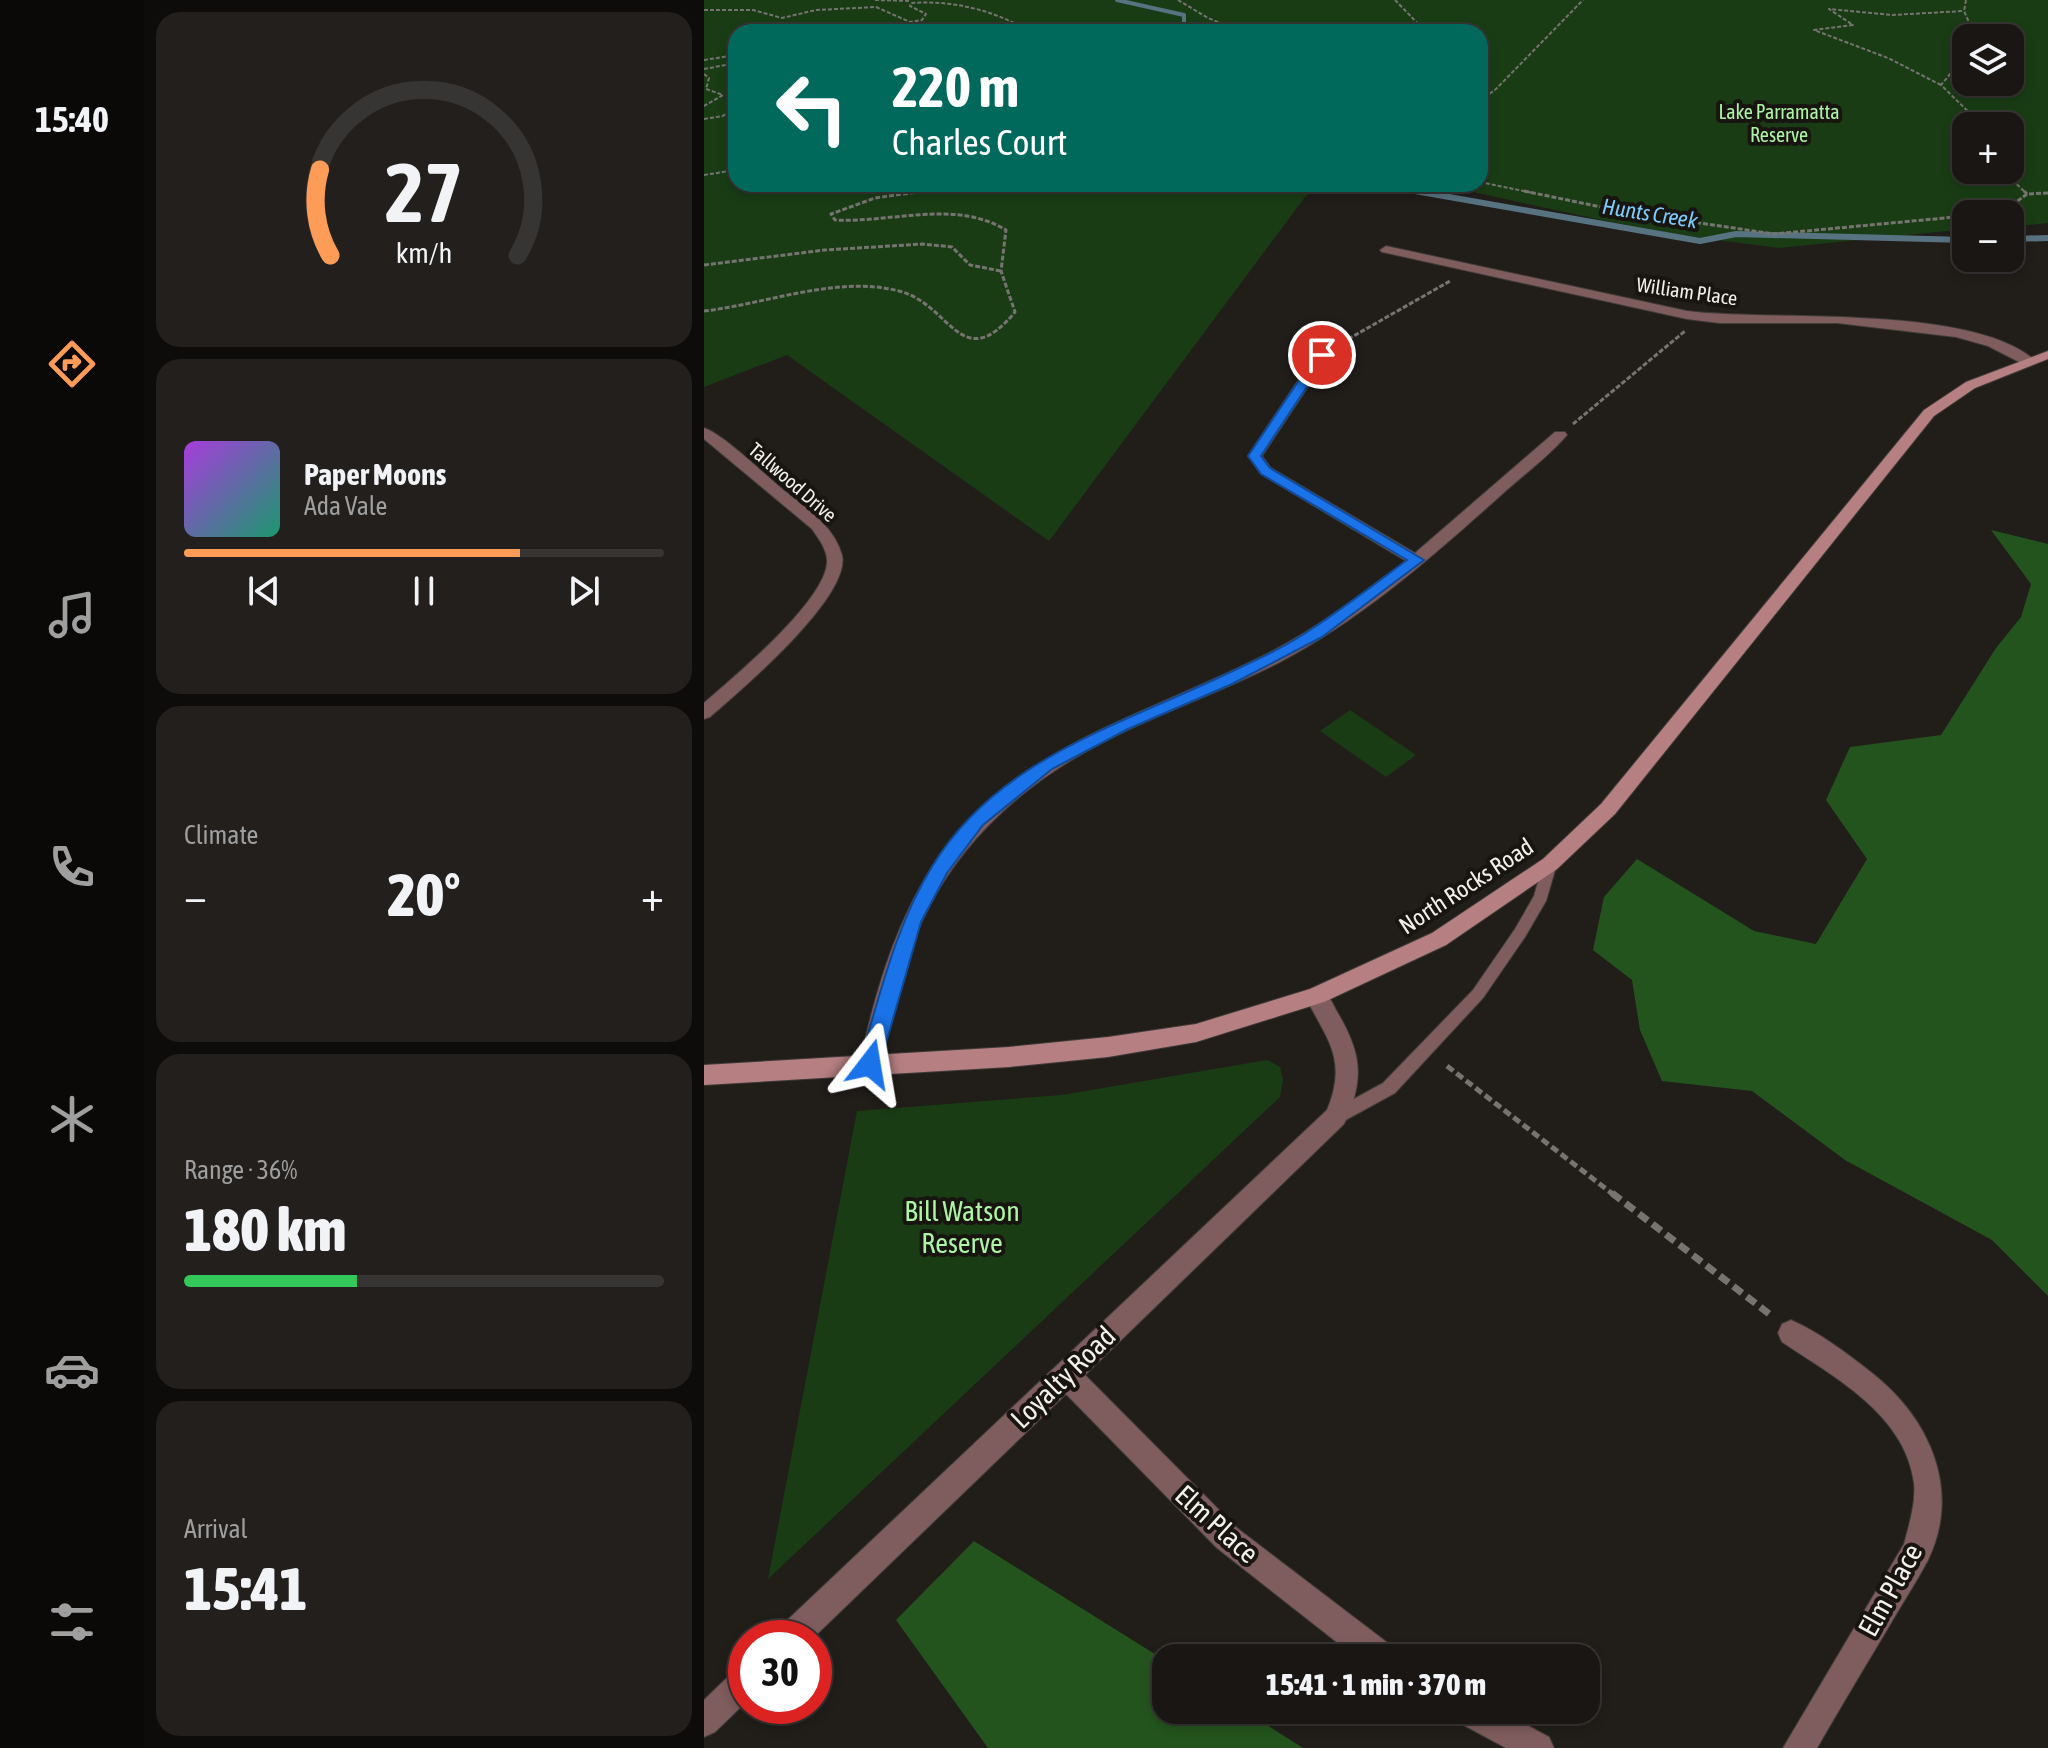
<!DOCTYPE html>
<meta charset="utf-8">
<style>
:root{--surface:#191614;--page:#221f1d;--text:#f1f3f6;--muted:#9f9fa0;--line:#373534;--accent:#fd9c56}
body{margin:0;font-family:"Asap Condensed",sans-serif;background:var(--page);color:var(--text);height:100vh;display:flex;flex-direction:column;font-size:30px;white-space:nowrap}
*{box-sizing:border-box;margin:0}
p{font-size:26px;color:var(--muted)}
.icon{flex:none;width:44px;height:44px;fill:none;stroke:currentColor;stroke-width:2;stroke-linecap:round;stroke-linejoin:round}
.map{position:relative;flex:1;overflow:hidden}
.side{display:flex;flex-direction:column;gap:12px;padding:12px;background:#0e0c0b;width:560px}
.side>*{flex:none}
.hud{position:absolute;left:24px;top:24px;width:760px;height:168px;border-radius:24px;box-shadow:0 4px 12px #0003,0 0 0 2px var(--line);background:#00695c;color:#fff;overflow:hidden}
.controls{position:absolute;left:1248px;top:24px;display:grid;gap:16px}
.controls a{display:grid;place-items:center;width:72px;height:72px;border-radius:16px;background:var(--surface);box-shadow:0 4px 12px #0003,0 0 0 2px var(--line);font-size:40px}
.speed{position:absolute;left:24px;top:1620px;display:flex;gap:16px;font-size:40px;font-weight:700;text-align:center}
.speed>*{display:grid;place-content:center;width:104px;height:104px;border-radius:50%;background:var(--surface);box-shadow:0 4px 12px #0003,0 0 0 2px var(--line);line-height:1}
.speed .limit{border:12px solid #d22;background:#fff;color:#111}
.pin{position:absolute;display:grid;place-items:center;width:68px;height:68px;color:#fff;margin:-34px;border:4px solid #fff;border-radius:50%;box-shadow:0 2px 8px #0007}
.me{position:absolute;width:88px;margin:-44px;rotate:14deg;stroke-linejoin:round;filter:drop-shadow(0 0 6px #0008)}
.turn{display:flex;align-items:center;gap:28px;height:168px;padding:0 32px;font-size:36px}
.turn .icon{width:104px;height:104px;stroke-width:2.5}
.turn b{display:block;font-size:56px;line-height:68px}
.big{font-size:60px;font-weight:800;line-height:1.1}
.side .card{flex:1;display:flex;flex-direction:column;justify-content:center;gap:12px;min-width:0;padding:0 28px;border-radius:24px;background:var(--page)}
.side .dial{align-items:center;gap:0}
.dial svg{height:208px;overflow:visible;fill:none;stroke:var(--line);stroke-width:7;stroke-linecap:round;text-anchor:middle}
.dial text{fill:var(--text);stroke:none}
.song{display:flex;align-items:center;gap:24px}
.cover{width:96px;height:96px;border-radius:12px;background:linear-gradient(135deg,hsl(280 70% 55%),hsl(160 70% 35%))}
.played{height:8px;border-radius:4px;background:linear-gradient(90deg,var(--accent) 70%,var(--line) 70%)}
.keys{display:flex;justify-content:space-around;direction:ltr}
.heat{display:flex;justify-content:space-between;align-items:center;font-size:44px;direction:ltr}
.charge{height:12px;border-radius:6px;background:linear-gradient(90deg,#34c759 36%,var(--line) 0)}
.trip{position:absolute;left:448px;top:1644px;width:448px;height:80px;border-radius:24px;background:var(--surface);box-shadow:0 4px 12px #0003,0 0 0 2px var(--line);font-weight:800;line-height:80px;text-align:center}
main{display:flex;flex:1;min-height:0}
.menu{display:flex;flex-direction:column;width:144px;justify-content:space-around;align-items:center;background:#0a0908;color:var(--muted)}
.menu .icon{width:56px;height:56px}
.menu .on{color:var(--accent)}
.menu b{font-size:36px;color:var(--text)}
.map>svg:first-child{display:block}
.green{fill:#193c15;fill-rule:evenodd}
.forest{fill:#24541e}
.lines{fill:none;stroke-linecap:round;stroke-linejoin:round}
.stream-far1{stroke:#577382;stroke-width:4}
.stream{stroke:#577382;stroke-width:6}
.lane-casing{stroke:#3e3b38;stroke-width:2}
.street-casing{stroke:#3e3b38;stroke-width:2}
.secondary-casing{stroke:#3e3b38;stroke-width:2}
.path-far3{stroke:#767470;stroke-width:2;stroke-dasharray:4 2;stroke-linecap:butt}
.path-far2{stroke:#767470;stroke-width:3;stroke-dasharray:5 2;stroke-linecap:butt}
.path-far1{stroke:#767470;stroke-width:5;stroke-dasharray:8 4;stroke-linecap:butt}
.path{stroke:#767470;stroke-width:7;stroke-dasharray:11 6;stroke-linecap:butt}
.lane{fill:#7f5c5e;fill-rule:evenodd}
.street{fill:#7f5c5e;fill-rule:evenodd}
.secondary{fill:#b67f82;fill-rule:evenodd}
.route{fill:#1a73e8;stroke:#114b97;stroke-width:2}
.labels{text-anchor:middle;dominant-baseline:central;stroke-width:8;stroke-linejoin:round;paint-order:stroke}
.far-park-label{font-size:20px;fill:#adf5a4;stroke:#181511}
.far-street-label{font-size:20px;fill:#f2f0ed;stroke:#181511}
.far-water-label{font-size:22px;font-style:italic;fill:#7dccfd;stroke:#181511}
.street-label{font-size:24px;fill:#f2f0ed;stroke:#181511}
.near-park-label{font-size:28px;fill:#adf5a4;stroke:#181511}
.near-street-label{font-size:28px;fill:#f2f0ed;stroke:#181511}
</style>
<main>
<nav class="menu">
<b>15:40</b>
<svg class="icon on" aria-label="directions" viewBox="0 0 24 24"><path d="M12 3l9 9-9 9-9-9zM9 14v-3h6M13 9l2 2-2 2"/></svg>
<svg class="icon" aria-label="music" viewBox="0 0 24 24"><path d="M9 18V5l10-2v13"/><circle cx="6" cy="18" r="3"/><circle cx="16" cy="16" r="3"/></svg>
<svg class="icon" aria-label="phone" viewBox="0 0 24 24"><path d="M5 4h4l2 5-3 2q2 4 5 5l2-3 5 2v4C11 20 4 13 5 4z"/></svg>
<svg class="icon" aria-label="climate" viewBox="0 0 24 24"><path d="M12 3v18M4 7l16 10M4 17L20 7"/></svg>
<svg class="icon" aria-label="car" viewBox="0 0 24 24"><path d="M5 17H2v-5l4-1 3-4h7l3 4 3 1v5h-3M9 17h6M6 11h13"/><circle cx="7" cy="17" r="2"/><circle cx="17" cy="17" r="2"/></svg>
<svg class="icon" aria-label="filters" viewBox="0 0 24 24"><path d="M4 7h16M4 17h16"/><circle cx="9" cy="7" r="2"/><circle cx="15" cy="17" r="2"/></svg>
</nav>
<section class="side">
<div class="card dial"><svg viewBox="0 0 100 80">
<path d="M14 69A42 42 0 1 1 86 69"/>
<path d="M14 69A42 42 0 0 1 10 36" stroke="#fd9c56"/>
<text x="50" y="56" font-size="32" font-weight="700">27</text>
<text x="50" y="72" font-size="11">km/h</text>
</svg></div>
<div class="card">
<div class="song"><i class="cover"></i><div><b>Paper Moons</b><p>Ada Vale</p></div></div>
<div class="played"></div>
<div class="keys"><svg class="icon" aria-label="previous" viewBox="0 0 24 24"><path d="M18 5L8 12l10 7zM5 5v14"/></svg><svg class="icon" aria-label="pause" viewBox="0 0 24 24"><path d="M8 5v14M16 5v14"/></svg><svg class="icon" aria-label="next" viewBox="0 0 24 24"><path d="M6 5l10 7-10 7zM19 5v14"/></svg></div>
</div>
<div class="card"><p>Climate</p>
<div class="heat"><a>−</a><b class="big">20°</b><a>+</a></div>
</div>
<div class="card"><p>Range · 36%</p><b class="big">180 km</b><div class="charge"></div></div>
<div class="card"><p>Arrival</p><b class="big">15:41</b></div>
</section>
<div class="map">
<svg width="1344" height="1748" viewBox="0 0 1344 1748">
<rect width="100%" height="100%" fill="#211e1a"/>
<path class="green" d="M 0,0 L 1344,0 L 1344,223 L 1306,227 L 1306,214 L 1262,214 L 1262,229 L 1075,248 L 990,237 L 902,221 L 732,184 L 776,184 L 776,32 L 32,32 L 32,184 L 621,184 L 601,197 L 345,541 L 83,355 L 0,387 ZM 1262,38 L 1306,38 L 1306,82 L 1262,82 ZM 1262,126 L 1306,126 L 1306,170 L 1262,170 Z
M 646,710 L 712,755 L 682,777 L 616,731 Z
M 563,1060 L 576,1067 L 579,1080 L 576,1097 L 64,1579 L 153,1111 L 358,1095 Z"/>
<path class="forest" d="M 1287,530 L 1344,544 L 1344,1296 L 1288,1240 L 1141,1160 L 1048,1091 L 958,1081 L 936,1030 L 928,980 L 889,950 L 900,897 L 933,859 L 1050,931 L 1112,944 L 1163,859 L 1122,800 L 1146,747 L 1237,735 L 1292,648 L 1317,617 L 1327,584 Z
M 270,1541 L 462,1661 L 462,1710 L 539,1710 L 599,1748 L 284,1748 L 192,1620 Z"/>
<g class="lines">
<path class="stream-far1" d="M 413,0 L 480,15 L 480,32
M 676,184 L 721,193"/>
<path class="stream" d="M 711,191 L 996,241 L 1032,234 L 1262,240
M 1306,239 L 1344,238"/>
<defs>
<path id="lane" d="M 846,859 L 851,860 L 853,864 L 842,901 L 821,937 L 779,998 L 691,1093 L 638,1122 L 632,1124 L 626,1122 L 624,1117 L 626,1112 L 679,1083 L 769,990 L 811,929 L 830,896 L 839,864 L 841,860 Z"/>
<path id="street" d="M 682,246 L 983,311 C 1069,322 1269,303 1333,362 L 1321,365 L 1284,346 L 1252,337 L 1133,323 L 1015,323 L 983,319 L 678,252 L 676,250 Z
M 618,351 L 625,355 L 558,456 L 567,468 L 711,553 L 851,432 L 861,432 L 863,435 C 844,457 818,476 796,496 C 727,558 656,620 574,663 C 514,694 450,714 392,746 C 313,788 246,851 212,935 C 196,977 187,1021 177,1064 L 174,1071 L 166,1074 L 158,1071 L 155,1064 C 170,1000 186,939 219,882 C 296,749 435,719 561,655 C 612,629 657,596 702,561 L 557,474 L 544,456 L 613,352 Z
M 0,428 C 19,434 59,473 77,488 C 99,506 130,525 138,555 C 148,596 36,691 6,717 L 0,719 L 0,703 C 30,677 120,602 123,563 C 124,551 115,539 108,529 L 0,439 Z
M 612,987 C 623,991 627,1000 632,1010 C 658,1053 661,1079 640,1124 L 381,1375 L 533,1528 L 689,1647 L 693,1658 L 653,1658 L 513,1548 L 362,1394 L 109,1638 L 72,1638 L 76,1627 L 623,1110 C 644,1059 623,1040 601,996 L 604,990 Z
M 1087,1320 C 1115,1332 1144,1354 1168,1373 C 1225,1418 1258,1489 1224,1560 C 1212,1583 1197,1605 1184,1628 C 1160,1668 1136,1708 1113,1748 L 1079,1748 L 1200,1544 C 1205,1525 1212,1503 1210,1483 C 1201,1414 1130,1377 1078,1342 L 1074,1333 L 1078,1324 Z
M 42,1666 L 42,1702 L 11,1732 L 0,1737 L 0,1700 L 31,1670 Z
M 747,1710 L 795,1710 L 845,1737 L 850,1748 L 802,1748 L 752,1721 Z"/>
<path id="secondary" d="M 1344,351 L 1344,359 L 1271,388 L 1230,416 L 911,814 L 853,869 L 742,945 L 620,1002 L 492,1042 L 404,1057 L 305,1067 L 0,1085 L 0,1065 L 305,1047 L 404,1037 L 492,1024 L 606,989 L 728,933 L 839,859 L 897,804 L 1220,410 L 1262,382 Z"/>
</defs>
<use href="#lane" class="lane-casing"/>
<use href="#street" class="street-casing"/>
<use href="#secondary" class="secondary-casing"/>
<path class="path-far3" d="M 171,0 L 207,1
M 474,0 L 504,18 L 538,32
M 691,0 L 722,32
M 1262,0 L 1260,11 L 1272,38
M 0,10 L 49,10 L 78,18 L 112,10 L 172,7 L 206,22 L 218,20 L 222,14 L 206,6 L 207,3 C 248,0 291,10 326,32
M 212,22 L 217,25 L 213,32
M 1262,55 L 1237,85 L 1279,126
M 0,60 L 32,55
M 0,69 L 32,63
M 0,74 L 5,78 L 2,89 L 19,95 L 0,106
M 1237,85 L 1184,58 L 1110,30 L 1149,25 L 1125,9 L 1188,15 L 1260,11
M 776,101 L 792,89 L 879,0
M 0,119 L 19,116 L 32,104
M 1306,145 L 1306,151
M 1303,170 L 1305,177 L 1322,193
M 0,175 L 32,170
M 776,182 L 829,193
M 201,193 L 346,184"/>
<path class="path-far2" d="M 820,191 L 921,212 L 1070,234 L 1262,216
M 1320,191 L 1323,194
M 1274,214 L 1307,206 L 1323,194 L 1344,193
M 0,265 L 121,250 L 219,244 L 248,247 L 266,265 L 297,271
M 0,311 C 62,304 133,275 195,291 C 247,304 257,377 311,312 L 297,271 L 302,230 C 251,199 188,223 131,220 L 127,214 L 171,198 L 221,191
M 632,346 L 746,281
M 869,424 L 981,331"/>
<path class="path-far1" d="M 743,1066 L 910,1195"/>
<path class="path" d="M 908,1193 L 1068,1316"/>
<use href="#lane" class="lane"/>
<use href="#street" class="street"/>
<use href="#secondary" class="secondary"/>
</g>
<path class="route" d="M 614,352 L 624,355 L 557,456 L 566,468 L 720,560 L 618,637 L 528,684 L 424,729 L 348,769 L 279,825 L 243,873 L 217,922 L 176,1064 L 173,1070 L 166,1073 L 158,1070 L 155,1064 C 176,996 191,926 229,865 C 293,760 413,726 518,676 C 548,662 582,647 609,628 C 641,607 672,583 703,560 L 557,474 L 544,456 Z"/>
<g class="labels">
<g class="far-park-label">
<text x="1075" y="111">Lake Parramatta<tspan x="1075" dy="23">Reserve</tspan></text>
</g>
<g class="far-street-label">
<text transform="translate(983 291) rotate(8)">William Place</text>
<text transform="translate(89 482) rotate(41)">Tallwood Drive</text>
</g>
<g class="far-water-label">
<text transform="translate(946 213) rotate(9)">Hunts Creek</text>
</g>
<g class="street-label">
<text transform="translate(762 886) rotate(-33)">North Rocks Road</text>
</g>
<g class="near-park-label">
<text x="258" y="1211">Bill Watson<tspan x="258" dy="32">Reserve</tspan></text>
</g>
<g class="near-street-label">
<text transform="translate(359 1377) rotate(-44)">Loyalty Road</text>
<text transform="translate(513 1524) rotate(42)">Elm Place</text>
<text transform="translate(1186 1590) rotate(-61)">Elm Place</text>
</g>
</g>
</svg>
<div class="controls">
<a><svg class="icon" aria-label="layers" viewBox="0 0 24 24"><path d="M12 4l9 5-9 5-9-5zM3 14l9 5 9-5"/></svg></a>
<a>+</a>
<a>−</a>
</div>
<div class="speed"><div class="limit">30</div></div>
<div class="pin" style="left:618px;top:355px;background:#d93025"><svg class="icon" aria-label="arrive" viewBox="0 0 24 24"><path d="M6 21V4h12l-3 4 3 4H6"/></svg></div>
<svg class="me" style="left:166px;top:1064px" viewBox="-20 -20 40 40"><path d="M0-17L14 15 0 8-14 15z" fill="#1a73e8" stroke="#fff" stroke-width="4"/></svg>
<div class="trip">15:41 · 1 min · 370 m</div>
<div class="hud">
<div class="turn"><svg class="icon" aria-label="left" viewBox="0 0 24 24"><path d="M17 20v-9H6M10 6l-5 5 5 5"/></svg><div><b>220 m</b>Charles Court</div></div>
</div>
</div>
</main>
